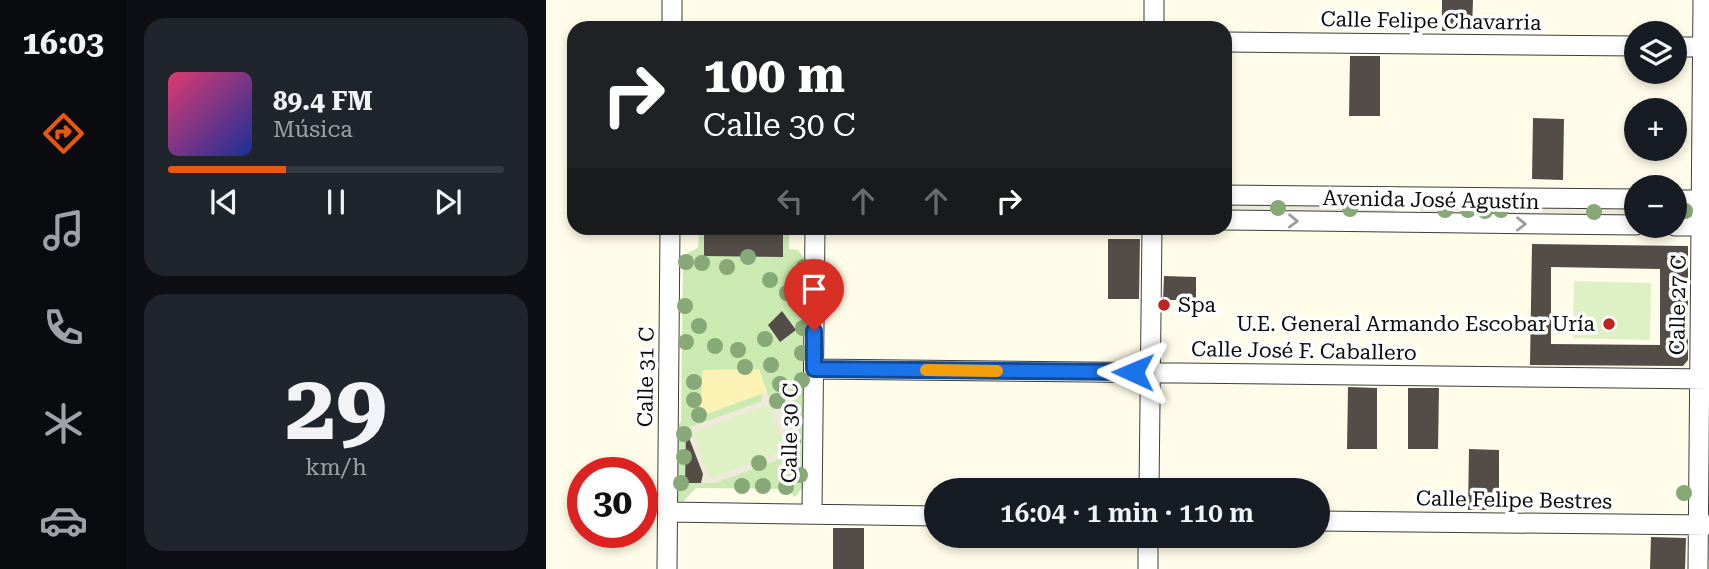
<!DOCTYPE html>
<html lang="es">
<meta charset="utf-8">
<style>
:root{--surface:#171b24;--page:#20242c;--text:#f1f3f6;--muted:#9ea1a6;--line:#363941;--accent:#ea580c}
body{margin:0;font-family:"Roboto Serif",serif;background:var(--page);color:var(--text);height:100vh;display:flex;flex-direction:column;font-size:26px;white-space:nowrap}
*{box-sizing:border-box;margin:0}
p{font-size:23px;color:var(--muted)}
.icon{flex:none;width:38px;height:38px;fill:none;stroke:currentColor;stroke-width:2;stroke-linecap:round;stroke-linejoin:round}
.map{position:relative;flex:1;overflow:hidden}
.panel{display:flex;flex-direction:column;gap:18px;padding:18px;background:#0d0f14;width:420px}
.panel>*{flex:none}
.banner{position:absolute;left:21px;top:21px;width:665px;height:214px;border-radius:21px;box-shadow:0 4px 10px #0003;background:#202124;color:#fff;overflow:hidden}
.controls{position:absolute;left:1078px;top:21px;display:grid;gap:14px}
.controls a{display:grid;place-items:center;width:63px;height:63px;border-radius:50%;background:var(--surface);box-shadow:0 4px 10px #0003;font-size:35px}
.speed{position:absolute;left:21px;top:457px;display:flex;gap:14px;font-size:35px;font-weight:700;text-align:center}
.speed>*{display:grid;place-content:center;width:91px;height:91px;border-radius:50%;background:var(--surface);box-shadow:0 4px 10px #0003;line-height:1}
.speed .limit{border:10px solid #d22;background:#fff;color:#111}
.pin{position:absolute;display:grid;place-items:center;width:60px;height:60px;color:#fff;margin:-72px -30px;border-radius:50% 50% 50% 0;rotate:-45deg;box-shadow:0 0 7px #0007}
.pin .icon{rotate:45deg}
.me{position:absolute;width:77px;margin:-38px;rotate:271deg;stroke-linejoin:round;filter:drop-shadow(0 0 5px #0008)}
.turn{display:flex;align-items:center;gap:24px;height:147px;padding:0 21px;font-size:32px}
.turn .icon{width:91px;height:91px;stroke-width:2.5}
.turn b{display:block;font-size:49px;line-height:60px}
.lanes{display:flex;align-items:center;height:66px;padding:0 21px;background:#0003;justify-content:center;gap:35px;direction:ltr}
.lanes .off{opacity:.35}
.panel .widget{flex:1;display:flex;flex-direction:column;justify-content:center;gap:10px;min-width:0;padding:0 24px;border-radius:21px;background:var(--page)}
.panel .dial{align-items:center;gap:0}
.dial b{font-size:91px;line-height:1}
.song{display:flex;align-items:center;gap:21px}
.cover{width:84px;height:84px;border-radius:10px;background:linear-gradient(135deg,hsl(340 70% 55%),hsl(230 70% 35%))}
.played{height:7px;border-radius:4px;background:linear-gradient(90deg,var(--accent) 35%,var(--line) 35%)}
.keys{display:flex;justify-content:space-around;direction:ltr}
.trip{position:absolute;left:378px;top:478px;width:406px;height:70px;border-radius:35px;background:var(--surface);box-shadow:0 4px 10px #0003;font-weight:600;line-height:70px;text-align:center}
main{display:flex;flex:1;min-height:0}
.dock{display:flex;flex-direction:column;width:126px;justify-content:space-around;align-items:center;background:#090b0e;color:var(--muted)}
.dock .icon{width:49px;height:49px}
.dock .current{color:var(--accent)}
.dock b{font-size:32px;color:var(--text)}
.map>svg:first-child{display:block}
.green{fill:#cbeab2}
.sand{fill:#fcf2b4}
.pitch{fill:#def1c4}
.plaza{fill:#eeead9;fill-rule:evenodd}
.building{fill:#544d47;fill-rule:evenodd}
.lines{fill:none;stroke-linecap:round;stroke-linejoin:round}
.street-casing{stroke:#3e3e3e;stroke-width:21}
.street{stroke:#fff;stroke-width:19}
.tree{fill:#87a877}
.oneway{stroke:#9d9d9d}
.route-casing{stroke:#114b97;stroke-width:18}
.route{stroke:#1a73e8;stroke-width:12}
.slow{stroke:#f59e0b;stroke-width:12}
.poi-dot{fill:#bf2420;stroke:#fff;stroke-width:2.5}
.labels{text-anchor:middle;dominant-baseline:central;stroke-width:7;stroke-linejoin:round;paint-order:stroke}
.street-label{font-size:21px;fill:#0b0b0b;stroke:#fff}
.poi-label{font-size:21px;fill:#0b0b0b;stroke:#fff;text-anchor:start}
</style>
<main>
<nav class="dock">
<b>16:03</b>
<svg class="icon current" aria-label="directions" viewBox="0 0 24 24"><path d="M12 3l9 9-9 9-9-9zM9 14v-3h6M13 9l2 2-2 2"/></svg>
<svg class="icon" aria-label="music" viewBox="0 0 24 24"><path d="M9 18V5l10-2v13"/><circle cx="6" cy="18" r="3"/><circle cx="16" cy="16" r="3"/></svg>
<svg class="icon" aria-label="phone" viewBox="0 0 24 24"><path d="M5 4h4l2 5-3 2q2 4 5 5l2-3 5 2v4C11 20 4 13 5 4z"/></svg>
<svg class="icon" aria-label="climate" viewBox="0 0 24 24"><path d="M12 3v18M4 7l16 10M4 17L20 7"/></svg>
<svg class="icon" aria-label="car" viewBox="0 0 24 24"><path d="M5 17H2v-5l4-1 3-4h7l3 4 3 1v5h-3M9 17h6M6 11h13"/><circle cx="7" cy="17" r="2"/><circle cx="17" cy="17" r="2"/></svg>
</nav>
<section class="panel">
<div class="widget">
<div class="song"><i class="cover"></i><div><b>89.4 FM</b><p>Música</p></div></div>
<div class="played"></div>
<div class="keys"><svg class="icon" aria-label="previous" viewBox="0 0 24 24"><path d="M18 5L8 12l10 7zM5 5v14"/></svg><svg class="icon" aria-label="pause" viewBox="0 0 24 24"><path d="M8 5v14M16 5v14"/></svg><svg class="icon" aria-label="next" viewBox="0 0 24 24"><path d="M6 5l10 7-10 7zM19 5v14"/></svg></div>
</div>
<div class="widget dial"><b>29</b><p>km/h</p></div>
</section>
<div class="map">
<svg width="1163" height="569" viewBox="0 0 1163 569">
<rect width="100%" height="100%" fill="#fffce9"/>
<path class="green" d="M 132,228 L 258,228 L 257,233 L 243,234 L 243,249 L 252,250 L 259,260 L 257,487 L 249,497 L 241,489 L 150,488 L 137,502 L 131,501 L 131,426 L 135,422 L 137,260 L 143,252 L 152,248 L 153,234 L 135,233 Z"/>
<path class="sand" d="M 213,369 L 221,392 L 153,417 L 157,370 Z"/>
<path class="pitch" d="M 1028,281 L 1105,283 L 1104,340 L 1027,338 Z
M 223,405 L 240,450 L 163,478 L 146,433 Z"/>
<path class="plaza" d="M 679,203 L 847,205 L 850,209 L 847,214 L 679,212 Z
M 877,205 L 1090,207 L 1090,216 L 877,214 L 873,209 Z
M 221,392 L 224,398 L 231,400 L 247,444 L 246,455 L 169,483 L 155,483 L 157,474 L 139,429 L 216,401 L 215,394 ZM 223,405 L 240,450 L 163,478 L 147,433 Z"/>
<path class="building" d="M 896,0 L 927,0 L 926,31 L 896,31 Z
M 804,56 L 834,56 L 834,116 L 803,116 Z
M 987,118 L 1018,119 L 1017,180 L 986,179 Z
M 158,232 L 237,234 L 237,257 L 158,256 Z
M 562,239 L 594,239 L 593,299 L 562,299 Z
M 986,244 L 1142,246 L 1142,360 L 1137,366 L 984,365 ZM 1005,267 L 1114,269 L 1114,345 L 1005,344 Z
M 618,276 L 650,277 L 650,300 L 617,300 Z
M 236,311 L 250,330 L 234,342 L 222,325 Z
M 802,387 L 831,388 L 831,449 L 801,449 Z
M 862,388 L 893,388 L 892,449 L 862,449 Z
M 140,430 L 157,474 L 155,483 L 139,483 Z
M 923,449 L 953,450 L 953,510 L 922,510 Z
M 287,528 L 318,528 L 318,569 L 287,569 Z
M 1105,537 L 1140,538 L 1139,569 L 1104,569 Z"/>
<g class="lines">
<defs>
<path id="street" d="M 126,28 L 126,0
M 608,28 L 608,0
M 679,42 L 1090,46
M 1129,47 L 1163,47
M 679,195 L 1090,199
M 1129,200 L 1163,200
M 679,220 L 1090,225
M 1129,226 L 1163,226
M 268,369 L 1163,379
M 603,490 L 606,228
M 122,512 L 390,516
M 266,513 L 269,228
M 772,521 L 1163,525
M 121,569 L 124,228
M 602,569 L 602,536
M 1152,569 L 1157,0"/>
</defs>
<use href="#street" class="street-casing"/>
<use href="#street" class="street"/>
</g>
<g class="tree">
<circle cx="870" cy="23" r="8"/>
<circle cx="732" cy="208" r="8"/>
<circle cx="804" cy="209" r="8"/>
<circle cx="899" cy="210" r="8"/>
<circle cx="922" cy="210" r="8"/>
<circle cx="955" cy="210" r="8"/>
<circle cx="939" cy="211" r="8"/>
<circle cx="1139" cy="211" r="8"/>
<circle cx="1048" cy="212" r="8"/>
<circle cx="202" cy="257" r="8"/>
<circle cx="140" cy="262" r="8"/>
<circle cx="156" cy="263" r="8"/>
<circle cx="181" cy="267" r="8"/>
<circle cx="258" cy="267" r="8"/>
<circle cx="224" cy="280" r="8"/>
<circle cx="241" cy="293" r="8"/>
<circle cx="258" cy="296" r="8"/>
<circle cx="139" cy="306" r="8"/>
<circle cx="153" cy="326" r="8"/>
<circle cx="257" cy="328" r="8"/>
<circle cx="219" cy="339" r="8"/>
<circle cx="140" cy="342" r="8"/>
<circle cx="169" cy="346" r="8"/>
<circle cx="192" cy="350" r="8"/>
<circle cx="256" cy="353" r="8"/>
<circle cx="225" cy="365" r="8"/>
<circle cx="199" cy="367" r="8"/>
<circle cx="256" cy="380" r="8"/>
<circle cx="148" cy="382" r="8"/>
<circle cx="234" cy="384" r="8"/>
<circle cx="148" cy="400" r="8"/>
<circle cx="231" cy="401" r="8"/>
<circle cx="153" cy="415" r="8"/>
<circle cx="138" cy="434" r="8"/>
<circle cx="247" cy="441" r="8"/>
<circle cx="138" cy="457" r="8"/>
<circle cx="213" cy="463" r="8"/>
<circle cx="254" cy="475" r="8"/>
<circle cx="135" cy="483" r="8"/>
<circle cx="196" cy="486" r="8"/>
<circle cx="217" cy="486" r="8"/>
<circle cx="240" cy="487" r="8"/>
<circle cx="1138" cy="493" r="8"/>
</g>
<defs><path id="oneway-chevron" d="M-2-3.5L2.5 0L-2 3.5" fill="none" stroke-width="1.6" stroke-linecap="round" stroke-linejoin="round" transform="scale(1.75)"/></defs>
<g class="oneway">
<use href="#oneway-chevron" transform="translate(747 221) rotate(1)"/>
<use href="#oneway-chevron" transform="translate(975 224) rotate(1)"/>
</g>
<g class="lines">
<defs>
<path id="route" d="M 268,331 L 268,369 L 587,372"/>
</defs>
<use href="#route" class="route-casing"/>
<use href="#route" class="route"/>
<path class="slow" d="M 380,370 L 451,371"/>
</g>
<g class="poi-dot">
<circle cx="618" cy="305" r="7"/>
<circle cx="1063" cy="324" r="7"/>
</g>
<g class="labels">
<g class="street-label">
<text transform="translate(885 21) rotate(1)">Calle Felipe Chavarria</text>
<text transform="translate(885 200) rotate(1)">Avenida José Agustín</text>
<text transform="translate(1132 305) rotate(-89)">Calle 27 C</text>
<text transform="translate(758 351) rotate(1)">Calle José F. Caballero</text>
<text transform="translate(100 377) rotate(-89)">Calle 31 C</text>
<text transform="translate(244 433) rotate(-89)">Calle 30 C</text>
<text transform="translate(968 500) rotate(1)">Calle Felipe Bestres</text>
</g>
<g class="poi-label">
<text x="632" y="305">Spa</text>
<text x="1049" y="324" text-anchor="end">U.E. General Armando Escobar Uría</text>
</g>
</g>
</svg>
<div class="controls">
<a><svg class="icon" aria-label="layers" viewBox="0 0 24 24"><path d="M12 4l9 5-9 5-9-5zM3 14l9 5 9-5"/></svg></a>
<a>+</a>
<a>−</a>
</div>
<div class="speed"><div class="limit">30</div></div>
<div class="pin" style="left:268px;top:331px;background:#d93025"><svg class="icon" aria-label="arrive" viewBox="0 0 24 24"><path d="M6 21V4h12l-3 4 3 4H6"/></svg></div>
<svg class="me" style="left:587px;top:372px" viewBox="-20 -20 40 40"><path d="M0-17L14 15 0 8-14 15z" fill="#1a73e8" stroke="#fff" stroke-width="4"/></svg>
<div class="trip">16:04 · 1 min · 110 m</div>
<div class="banner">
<div class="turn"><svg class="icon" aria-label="right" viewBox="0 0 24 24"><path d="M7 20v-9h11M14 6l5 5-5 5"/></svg><div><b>100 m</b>Calle 30 C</div></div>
<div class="lanes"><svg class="icon off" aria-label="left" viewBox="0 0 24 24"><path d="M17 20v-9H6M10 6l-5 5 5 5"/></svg><svg class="icon off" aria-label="ahead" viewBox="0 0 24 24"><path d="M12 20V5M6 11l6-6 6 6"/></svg><svg class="icon off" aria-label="ahead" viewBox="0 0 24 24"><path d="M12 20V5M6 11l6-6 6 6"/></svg><svg class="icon" aria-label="right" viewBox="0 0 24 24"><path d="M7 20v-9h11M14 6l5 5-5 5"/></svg></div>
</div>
</div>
</main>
